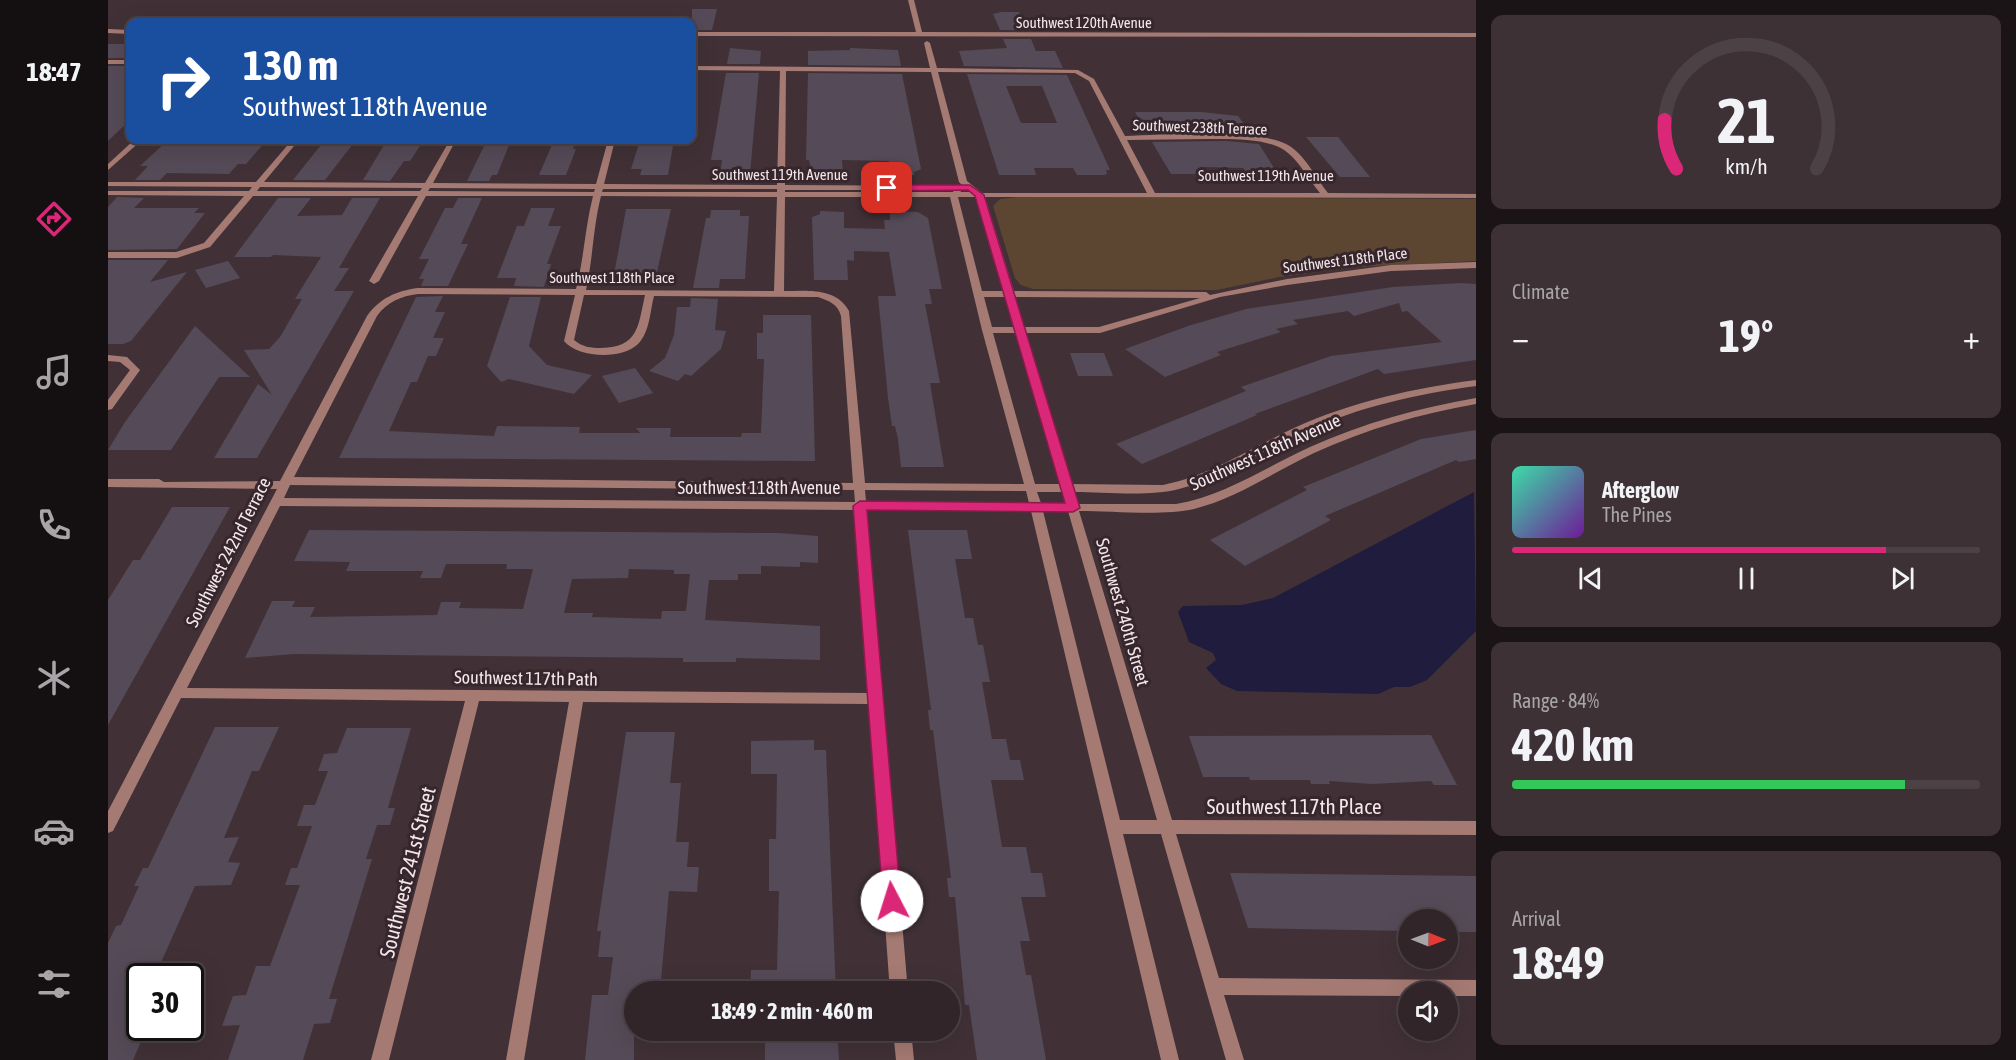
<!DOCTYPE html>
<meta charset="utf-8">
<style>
:root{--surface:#312529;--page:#3d3135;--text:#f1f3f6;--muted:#a8a5a8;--line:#4c4246;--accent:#db2777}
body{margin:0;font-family:"Asap Condensed",sans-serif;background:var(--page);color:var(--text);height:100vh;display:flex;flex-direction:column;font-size:22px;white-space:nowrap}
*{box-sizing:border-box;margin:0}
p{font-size:20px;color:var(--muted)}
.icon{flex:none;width:33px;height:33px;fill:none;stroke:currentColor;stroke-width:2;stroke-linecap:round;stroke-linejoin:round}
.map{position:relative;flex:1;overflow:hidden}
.drawer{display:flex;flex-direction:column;gap:15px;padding:15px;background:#1b1417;width:540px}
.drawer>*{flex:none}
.banner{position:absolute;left:18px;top:18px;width:570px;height:126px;border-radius:12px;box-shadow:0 6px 24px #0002,0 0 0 2px var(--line);background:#1a4fa0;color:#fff;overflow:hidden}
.needle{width:39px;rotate:91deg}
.controls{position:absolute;left:1290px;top:909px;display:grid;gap:12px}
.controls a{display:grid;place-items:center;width:60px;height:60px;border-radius:50%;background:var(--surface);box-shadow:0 6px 24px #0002,0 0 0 2px var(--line);font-size:30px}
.speed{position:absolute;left:18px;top:963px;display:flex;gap:12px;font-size:30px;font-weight:700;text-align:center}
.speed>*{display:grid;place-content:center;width:78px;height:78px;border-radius:50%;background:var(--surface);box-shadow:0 6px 24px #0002,0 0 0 2px var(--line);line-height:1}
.speed .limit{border:3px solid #111;border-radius:9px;background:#fff;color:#111}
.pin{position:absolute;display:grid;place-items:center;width:51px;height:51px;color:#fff;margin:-26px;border-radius:12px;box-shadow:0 3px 9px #0006}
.me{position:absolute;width:66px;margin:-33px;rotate:355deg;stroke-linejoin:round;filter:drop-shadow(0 0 4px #0008)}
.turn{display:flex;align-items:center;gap:21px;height:126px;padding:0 18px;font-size:27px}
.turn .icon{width:78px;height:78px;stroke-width:2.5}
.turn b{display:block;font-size:42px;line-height:51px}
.big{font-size:45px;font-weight:700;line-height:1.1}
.drawer .widget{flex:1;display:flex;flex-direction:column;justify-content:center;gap:9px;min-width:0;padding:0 21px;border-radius:12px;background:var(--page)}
.drawer .dial{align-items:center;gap:0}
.dial svg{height:156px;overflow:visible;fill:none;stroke:var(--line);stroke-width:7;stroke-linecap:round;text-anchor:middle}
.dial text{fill:var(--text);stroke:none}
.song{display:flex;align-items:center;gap:18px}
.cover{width:72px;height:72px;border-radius:9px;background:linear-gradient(135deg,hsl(160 70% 55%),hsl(280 70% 35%))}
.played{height:6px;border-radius:3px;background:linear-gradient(90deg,var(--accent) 80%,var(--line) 80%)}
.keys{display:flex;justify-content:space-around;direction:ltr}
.heat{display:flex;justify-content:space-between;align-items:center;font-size:33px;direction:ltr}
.charge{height:9px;border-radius:4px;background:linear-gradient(90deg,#34c759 84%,var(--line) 0)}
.trip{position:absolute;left:516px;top:981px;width:336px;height:60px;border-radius:30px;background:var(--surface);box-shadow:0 6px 24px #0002,0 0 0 2px var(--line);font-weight:700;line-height:60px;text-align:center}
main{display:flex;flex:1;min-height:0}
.dock{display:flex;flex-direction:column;width:108px;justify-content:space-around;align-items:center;background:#140f10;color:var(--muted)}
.dock .icon{width:42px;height:42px}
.dock .active{color:var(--accent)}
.dock b{font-size:27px;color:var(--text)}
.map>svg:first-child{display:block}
.green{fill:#5c4632}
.water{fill:#201c3d}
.building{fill:#554a57;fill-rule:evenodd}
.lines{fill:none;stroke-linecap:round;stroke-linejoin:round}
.street{fill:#a57a73;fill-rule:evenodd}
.route{fill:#db2777;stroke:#8e194d;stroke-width:1.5}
.labels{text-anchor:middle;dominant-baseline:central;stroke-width:6;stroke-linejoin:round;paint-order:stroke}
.far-street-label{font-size:15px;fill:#f2e7ea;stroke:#37272d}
.street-label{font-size:18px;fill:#f2e7ea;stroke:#37272d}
.near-street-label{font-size:21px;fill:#f2e7ea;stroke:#37272d}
</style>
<main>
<nav class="dock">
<b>18:47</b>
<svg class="icon active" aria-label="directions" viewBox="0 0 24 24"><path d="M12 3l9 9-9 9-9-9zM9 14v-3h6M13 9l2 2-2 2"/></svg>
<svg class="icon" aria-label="music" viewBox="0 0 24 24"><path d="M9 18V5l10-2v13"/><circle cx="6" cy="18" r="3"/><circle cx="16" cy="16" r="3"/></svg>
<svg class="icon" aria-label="phone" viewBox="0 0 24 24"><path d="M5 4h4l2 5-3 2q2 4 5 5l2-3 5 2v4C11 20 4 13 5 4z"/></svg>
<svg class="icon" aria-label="climate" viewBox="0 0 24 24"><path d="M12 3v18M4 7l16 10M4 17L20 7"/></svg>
<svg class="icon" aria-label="car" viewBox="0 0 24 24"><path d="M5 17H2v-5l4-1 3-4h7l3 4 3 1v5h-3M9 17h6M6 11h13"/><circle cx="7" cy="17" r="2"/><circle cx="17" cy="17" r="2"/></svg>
<svg class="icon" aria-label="filters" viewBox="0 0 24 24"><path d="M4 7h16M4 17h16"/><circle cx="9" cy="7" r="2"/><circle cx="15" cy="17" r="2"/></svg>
</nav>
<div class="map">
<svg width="1368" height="1060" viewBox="0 0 1368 1060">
<rect width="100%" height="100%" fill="#413137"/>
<path class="green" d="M 910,197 L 1368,199 L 1368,261 L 1248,267 L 1171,277 L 1109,290 L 925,289 L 913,285 L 907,278 L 885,206 L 892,199 Z"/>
<path class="water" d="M 1366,492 L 1368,631 L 1319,680 L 1302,687 L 1286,687 L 1270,694 L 1129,691 L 1113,684 L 1098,668 L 1108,660 L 1105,653 L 1081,642 L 1070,612 L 1075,606 L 1134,605 L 1165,598 Z"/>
<path class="building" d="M 584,9 L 609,9 L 604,30 L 584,30 Z
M 893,12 L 911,12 L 919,30 L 892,30 L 885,14 Z
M 895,39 L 923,39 L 928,51 L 947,51 L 955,68 L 856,66 L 851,51 L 899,48 Z
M 0,44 L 22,44 L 22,58 L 0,58 Z
M 622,48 L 653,51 L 652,64 L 619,64 Z
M 742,48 L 790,50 L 793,66 L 700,65 L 700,51 L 742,50 Z
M 0,66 L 22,66 L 22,120 L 0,141 Z
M 618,73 L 651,73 L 642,174 L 612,174 L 614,160 L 603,160 Z
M 700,73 L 794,74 L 813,169 L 806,172 L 806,175 L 783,175 L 781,161 L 734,160 L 735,175 L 708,175 L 708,172 L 704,172 L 701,160 L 698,160 Z
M 859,74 L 959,75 L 1002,170 L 998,170 L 999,174 L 996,175 L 969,175 L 965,168 L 926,168 L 928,175 L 891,175 ZM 898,86 L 934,86 L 949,123 L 913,123 Z
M 1027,112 L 1093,112 L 1130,116 L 1144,134 L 1039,133 Z
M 1198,137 L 1230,137 L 1262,177 L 1232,177 Z
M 60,140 L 159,140 L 138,164 L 130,164 L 121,174 L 59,173 L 52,180 L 27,180 L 40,166 L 32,166 Z
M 248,140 L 217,180 L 185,180 L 216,141 Z
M 279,140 L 316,140 L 302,161 L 296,161 L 282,181 L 255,180 Z
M 379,140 L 403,140 L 389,175 L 384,175 L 381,181 L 359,181 Z
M 446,140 L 468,140 L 465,149 L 468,149 L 458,175 L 431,175 Z
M 532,140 L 566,140 L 560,175 L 532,175 L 534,169 L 523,169 Z
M 1118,141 L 1151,144 L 1171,176 L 1141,176 L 1135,168 L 1096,167 L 1100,174 L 1063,174 L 1044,142 Z
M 9,197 L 36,198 L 26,208 L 91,208 L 86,213 L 97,213 L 69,249 L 0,250 L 0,207 Z
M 170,198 L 203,198 L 189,216 L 234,215 L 244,198 L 272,198 L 231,268 L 241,268 L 226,291 L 246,291 L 149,458 L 106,458 L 150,384 L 164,395 L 136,350 L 161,349 L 172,337 L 194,299 L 187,299 L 213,257 L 165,255 L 163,257 L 126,257 Z
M 350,198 L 374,198 L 353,244 L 360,244 L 340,286 L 313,286 L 316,279 L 311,279 L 321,259 L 311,259 L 337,208 L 345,208 Z
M 423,208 L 447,208 L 440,226 L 453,226 L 439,264 L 443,264 L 436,287 L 406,286 L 408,278 L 389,278 L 409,226 L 416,226 Z
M 518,209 L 563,209 L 547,281 L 518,281 L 519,275 L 506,275 Z
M 603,210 L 632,210 L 632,216 L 641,216 L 637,279 L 612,279 L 611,288 L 585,288 L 598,218 L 602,218 Z
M 712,211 L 736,212 L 736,228 L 777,229 L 776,220 L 782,220 L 782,211 L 810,212 L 820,218 L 834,289 L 821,289 L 824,304 L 817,304 L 832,383 L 822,383 L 836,467 L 793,467 L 790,439 L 787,426 L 784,426 L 780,398 L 770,296 L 788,296 L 781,252 L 746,251 L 746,261 L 739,260 L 740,280 L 706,280 L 704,217 L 712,214 Z
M 0,260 L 60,260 L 42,282 L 79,272 L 23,341 L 15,344 L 0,344 Z
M 120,261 L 132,278 L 98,288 L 87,270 Z
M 1353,283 L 1368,284 L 1368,360 L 1276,374 L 1270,369 L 1147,414 L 1149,415 L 1034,464 L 1008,444 L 1138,391 L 1133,387 L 1223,356 L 1334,342 L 1299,311 L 1294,312 L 1291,303 L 1246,316 L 1240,311 L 1185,320 L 1190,324 L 1168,329 L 1173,332 L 1109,352 L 1113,355 L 1057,377 L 1017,349 L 1080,326 L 1138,309 L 1285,287 Z
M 335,296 L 327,312 L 337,312 L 325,338 L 336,338 L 328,356 L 320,356 L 309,382 L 303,382 L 281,431 L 386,436 L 389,426 L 472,427 L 471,433 L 532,433 L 528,428 L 563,428 L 562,437 L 633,437 L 634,433 L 653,433 L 656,359 L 649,359 L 649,333 L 655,333 L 655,315 L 703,315 L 707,461 L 231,458 L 308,297 Z
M 402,297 L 433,297 L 421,346 L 439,365 L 484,375 L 466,394 L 401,379 L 393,382 L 379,366 Z
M 583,298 L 610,299 L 607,330 L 618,331 L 613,349 L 583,376 L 577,374 L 570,381 L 541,371 L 557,358 L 566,335 L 569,307 L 582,307 Z
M 87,326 L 142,377 L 111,377 L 63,450 L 0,450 L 17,422 Z
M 962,353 L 996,353 L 1005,376 L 970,376 Z
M 527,368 L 545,393 L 511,403 L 494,376 Z
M 1368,430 L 1368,459 L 1351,462 L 1348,460 L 1217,516 L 1223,520 L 1137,566 L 1102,540 L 1199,490 L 1195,487 L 1313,439 Z
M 64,507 L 122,507 L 0,725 L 0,600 L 25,560 L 32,560 Z
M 201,530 L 672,533 L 710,536 L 710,563 L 692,562 L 692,567 L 653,566 L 653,574 L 630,574 L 630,580 L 601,580 L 597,620 L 712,626 L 712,660 L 628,658 L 628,662 L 575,662 L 575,658 L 186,654 L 137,658 L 164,601 L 187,601 L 184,607 L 207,607 L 202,617 L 329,615 L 333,602 L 353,602 L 351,608 L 415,609 L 425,569 L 398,569 L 399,564 L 338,564 L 333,578 L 312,578 L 315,571 L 238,571 L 242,562 L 186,561 ZM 521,569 L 566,570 L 566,574 L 582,574 L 578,611 L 554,611 L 553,619 L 484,617 L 485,613 L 456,613 L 464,579 L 520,578 Z
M 800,530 L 859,530 L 864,559 L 847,559 L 857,618 L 865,618 L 870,645 L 875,645 L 882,682 L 874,682 L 884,739 L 898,739 L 902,760 L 912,760 L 916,780 L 883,780 L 894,847 L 918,847 L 923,873 L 934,873 L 938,897 L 913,897 L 922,941 L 912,941 L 918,975 L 923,975 L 938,1060 L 869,1060 L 861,1005 L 857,1005 L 847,897 L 841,897 L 839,878 L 843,878 L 825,730 L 822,730 L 820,710 L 823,710 Z
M 107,727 L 171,727 L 151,771 L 144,771 L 116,838 L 131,837 L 120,862 L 132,863 L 123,885 L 87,886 L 47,976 L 32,976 L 32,1044 L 25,1060 L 0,1060 L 0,943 L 8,926 L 13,925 L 31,886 L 26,886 L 35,868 L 40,868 Z
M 239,728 L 303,728 L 280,808 L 287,808 L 282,825 L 269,825 L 258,859 L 264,859 L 221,999 L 229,999 L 222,1023 L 206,1024 L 195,1060 L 120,1060 L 132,1025 L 114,1026 L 125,996 L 138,995 L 148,966 L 162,966 L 192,885 L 177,885 L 183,868 L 189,868 L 204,826 L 189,826 L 196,805 L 207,805 L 220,771 L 210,771 L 216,754 L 229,753 Z
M 518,732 L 567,732 L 562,783 L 573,783 L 568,842 L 581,842 L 579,867 L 591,867 L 589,892 L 561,891 L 552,992 L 526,992 L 526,1060 L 477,1060 L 484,995 L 500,995 L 505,957 L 490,957 L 493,931 L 489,931 Z
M 1323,735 L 1349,785 L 1326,785 L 1323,781 L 1264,784 L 1221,781 L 1222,784 L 1203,784 L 1202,780 L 1142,780 L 1141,777 L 1095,777 L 1081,736 Z
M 706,740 L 706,750 L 718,750 L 728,992 L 642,992 L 643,970 L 669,970 L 671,891 L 661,891 L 661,839 L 668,839 L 669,774 L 643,774 L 643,741 Z
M 1122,873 L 1368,876 L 1368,932 L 1340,932 L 1340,920 L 1300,920 L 1300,931 L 1140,928 Z
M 657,1043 L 730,1043 L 731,1060 L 657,1060 Z"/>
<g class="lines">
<path class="street" d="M 800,0 L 806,0 L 814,32 L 1368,33 L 1368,37 L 584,36 L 584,32 L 808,32 Z
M 0,29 L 22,30 L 22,34 L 0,33 Z
M 819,41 L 822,43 L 829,68 L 970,70 L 986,79 L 1017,136 C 1056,135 1145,128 1178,144 C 1196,153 1208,178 1220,193 L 1368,194 L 1368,198 L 877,197 L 906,291 L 1098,292 L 1102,295 L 1179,279 L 1283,265 L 1368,262 L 1368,268 L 1283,271 L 1179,285 L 1112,297 L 992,333 L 918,333 L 963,484 L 1055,485 C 1102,476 1143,448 1186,428 C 1243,402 1306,388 1368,380 L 1368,386 C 1309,394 1250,407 1196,432 C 1154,450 1115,478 1071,489 C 1041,497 997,492 966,492 L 969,504 L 1068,504 C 1116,496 1158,467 1202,447 C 1255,423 1311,408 1368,398 L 1368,404 C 1312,414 1258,429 1206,453 C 1166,472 1129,498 1086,509 C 1055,516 1005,511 971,511 L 1064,820 L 1368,821 L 1368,835 L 1068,834 L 1111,978 L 1368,980 L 1368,996 L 1340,996 L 1340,992 L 1300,992 L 1300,996 L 1116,995 L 1136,1060 L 1118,1060 L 1053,834 L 1015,834 L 1071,1060 L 1053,1060 L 923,511 L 759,510 L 800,992 L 782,992 L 761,704 L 475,702 L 416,1060 L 398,1060 L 461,702 L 371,701 L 281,1060 L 263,1060 L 357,701 L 73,698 L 5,831 L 0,833 L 0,811 L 169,489 L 0,487 L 0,479 L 51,479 L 56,482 L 172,481 L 259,316 C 272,298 288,291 310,288 L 468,289 C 476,259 477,227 485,196 L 318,196 L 271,281 L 266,284 L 261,281 L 310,196 L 145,196 L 102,247 L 69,258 L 0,258 L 0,252 L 68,252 L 96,243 L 136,196 L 0,195 L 0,191 L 141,191 L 144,187 L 0,186 L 0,182 L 148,182 L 184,140 L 191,140 L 156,182 L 317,183 L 342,140 L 348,140 L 325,183 L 488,184 L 500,140 L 507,140 L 496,184 L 669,185 L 672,71 L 584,70 L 584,66 L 822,68 L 816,43 ZM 678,71 L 823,72 L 851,182 L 855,186 L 677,185 ZM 830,72 L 967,73 L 981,81 L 1039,193 L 874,193 L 859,181 ZM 1098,139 C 1121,139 1162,137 1180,153 C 1193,164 1201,180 1212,193 L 1047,193 L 1019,140 ZM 152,187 L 314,188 L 312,191 L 149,191 ZM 322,188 L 487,189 L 486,192 L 320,191 ZM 495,189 L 669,189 L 669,192 L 494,192 ZM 677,190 L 846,190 L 845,192 L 677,192 ZM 852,190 L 861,190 L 864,192 L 853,192 ZM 493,196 L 669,197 L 666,291 L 478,290 C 485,259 485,227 493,196 ZM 677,197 L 842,197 L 874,330 L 916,484 L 757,483 L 741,311 C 728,287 699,291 676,291 ZM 850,197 L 869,197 L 896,291 L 874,291 ZM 310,294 L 467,295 L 456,341 C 470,358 514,360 530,344 C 542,332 542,311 546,296 L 710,297 C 721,301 730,304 733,316 L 745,483 L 186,477 L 269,316 C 279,302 293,296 310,294 ZM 476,295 L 537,295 C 530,326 531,347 493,348 C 483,348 474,347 466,340 ZM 876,297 L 898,297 L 907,327 L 884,327 ZM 907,297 L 1092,298 L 991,327 L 916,327 ZM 885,333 L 908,333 L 952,484 L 927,484 ZM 182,485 L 746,490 L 747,502 L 176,498 ZM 757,490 L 918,491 L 921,503 L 758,502 ZM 929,492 L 954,492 L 957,503 L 933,503 ZM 172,506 L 747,510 L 761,693 L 79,688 ZM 935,511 L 960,511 L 1049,820 L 1012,820 Z
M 0,60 L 22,60 L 22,64 L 0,64 Z
M 26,140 L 34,140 L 0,170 L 0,164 Z
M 0,355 L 19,357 L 32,370 L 4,409 L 0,410 L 0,400 L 22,370 L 12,362 L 0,361 Z
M 785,1030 L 803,1030 L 806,1060 L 788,1060 Z"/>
</g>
<path class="route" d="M 862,185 L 876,195 L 972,508 L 965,512 L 759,510 L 793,901 L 790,907 L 784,910 L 777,907 L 775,901 L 745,506 L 752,501 L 957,503 L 867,196 L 860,190 L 779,191 L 774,188 L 779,185 Z"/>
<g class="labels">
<g class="far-street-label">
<text x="976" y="22">Southwest 120th Avenue</text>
<text transform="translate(1092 127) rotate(2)">Southwest 238th Terrace</text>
<text x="672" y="174">Southwest 119th Avenue</text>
<text x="1158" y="175">Southwest 119th Avenue</text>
<text transform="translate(1237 260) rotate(-7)">Southwest 118th Place</text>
<text x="504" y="277">Southwest 118th Place</text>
</g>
<g class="street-label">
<text transform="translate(1157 452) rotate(-24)">Southwest 118th Avenue</text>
<text x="651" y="487">Southwest 118th Avenue</text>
<text transform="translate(120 552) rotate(-63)">Southwest 242nd Terrace</text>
<text transform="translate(1015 612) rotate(74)">Southwest 240th Street</text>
<text transform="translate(418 678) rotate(1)">Southwest 117th Path</text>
</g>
<g class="near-street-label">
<text x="1186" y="806">Southwest 117th Place</text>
<text transform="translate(299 872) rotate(-76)">Southwest 241st Street</text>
</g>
</g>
</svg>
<div class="controls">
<a><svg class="needle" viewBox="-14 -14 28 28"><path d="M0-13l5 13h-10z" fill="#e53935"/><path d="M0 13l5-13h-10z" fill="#a8a5a8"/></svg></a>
<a><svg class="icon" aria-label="sound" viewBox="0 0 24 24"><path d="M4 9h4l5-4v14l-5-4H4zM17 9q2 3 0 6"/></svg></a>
</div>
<div class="speed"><div class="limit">30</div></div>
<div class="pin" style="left:779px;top:188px;background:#d93025"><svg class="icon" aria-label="arrive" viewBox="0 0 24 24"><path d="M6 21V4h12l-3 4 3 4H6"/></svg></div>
<svg class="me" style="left:784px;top:901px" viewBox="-20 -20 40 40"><circle r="19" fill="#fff"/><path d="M0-13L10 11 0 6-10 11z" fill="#db2777"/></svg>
<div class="trip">18:49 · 2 min · 460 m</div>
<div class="banner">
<div class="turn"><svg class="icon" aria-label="right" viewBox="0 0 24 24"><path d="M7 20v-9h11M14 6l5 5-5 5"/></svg><div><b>130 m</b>Southwest 118th Avenue</div></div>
</div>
</div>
<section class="drawer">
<div class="widget dial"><svg viewBox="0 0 100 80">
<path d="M14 69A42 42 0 1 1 86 69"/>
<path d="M14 69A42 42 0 0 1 8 44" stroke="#db2777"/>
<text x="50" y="56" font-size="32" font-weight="700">21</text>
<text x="50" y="72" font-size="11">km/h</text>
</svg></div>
<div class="widget"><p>Climate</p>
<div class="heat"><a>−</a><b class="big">19°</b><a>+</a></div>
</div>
<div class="widget">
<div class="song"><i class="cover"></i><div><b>Afterglow</b><p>The Pines</p></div></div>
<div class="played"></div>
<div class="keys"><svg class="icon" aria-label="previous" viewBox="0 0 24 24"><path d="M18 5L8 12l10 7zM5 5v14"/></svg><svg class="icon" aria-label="pause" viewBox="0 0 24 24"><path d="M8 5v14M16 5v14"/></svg><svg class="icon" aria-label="next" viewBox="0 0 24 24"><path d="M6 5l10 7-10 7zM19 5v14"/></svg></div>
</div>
<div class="widget"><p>Range · 84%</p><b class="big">420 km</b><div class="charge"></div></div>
<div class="widget"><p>Arrival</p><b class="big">18:49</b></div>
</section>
</main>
